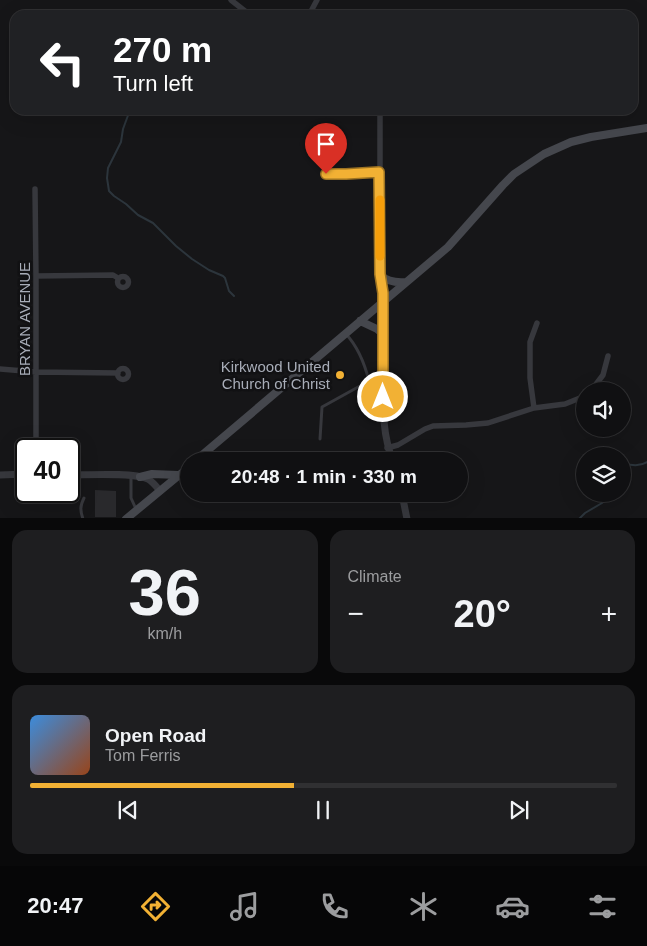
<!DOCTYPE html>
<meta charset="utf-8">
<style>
:root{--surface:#101012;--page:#1e1e20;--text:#f1f3f6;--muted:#9c9d9f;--line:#303032;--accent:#f2b134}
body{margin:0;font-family:Helvetica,sans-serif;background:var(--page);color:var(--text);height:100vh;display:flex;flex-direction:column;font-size:19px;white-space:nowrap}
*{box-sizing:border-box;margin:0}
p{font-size:16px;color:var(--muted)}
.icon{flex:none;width:28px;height:28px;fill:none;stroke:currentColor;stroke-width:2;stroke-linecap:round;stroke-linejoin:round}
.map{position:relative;height:518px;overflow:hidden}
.sheet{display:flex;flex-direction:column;gap:12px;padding:12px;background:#09090a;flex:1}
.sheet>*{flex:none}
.banner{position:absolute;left:10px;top:10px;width:628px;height:105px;border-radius:15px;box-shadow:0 5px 20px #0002,0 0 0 1px var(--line);background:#202124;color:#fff;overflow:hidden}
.buttons{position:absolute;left:576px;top:382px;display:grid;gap:10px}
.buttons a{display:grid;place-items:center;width:55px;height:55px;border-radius:50%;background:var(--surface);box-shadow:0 5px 20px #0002,0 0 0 1px var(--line);font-size:25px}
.speed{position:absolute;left:15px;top:438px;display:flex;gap:10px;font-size:25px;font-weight:700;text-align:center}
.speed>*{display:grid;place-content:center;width:65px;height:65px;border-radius:50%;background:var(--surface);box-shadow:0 5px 20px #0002,0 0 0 1px var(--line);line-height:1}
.speed .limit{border:2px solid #111;border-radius:8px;background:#fff;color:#111}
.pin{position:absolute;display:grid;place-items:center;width:42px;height:42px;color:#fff;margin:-51px -21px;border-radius:50% 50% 50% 0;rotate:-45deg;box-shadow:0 0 5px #0007}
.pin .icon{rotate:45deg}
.me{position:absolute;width:55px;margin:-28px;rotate:0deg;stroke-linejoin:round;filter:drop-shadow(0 0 4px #0008)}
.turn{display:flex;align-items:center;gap:18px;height:105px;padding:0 20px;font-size:22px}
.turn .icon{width:65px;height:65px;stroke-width:2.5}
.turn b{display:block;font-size:35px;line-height:42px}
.big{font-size:38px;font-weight:700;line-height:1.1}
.sheet .widget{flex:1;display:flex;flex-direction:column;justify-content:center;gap:8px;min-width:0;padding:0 18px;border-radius:15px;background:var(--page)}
.sheet .dial{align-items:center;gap:0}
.dial b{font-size:65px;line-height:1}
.song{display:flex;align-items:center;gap:15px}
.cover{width:60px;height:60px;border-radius:8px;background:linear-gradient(135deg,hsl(210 70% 55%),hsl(20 70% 35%))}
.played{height:5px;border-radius:2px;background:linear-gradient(90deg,var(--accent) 45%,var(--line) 45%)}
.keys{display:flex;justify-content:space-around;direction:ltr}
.heat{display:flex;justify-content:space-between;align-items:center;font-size:28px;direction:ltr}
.sheet .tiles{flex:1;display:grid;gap:12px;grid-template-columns:1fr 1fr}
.widget:last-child{grid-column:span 2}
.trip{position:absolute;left:180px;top:452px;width:288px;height:50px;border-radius:25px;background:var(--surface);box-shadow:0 5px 20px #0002,0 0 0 1px var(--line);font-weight:700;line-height:50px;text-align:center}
.tabs{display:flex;height:80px;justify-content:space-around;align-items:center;background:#060607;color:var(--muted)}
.tabs .icon{width:35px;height:35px}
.tabs .current{color:var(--accent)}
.tabs b{font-size:22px;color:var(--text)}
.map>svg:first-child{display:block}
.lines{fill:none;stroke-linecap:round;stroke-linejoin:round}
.stream{stroke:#2c353c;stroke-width:2}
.building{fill:#29292c}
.service{stroke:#37383d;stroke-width:3}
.minor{stroke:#37383d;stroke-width:5.5}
.tertiary{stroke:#37383d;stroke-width:7}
.secondary{stroke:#45474d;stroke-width:8}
.route-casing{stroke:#9d7322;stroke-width:12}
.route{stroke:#f2b134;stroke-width:9}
.slow{stroke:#f59e0b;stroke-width:9}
.poi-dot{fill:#f2b134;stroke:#111113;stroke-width:2}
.labels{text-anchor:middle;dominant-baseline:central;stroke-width:5;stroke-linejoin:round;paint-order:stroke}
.street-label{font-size:15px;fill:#a8adb8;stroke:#111113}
.poi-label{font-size:15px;fill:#a8adb8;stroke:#111113;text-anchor:end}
</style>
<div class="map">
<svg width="647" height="519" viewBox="0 0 647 519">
<rect width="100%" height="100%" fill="#161618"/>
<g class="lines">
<path class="stream" d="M 130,110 L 123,129 L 121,142 L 108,168 L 107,178 L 109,191 L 114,196 L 126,204 L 138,215 L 153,223 L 176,246 L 192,259 L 209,270 L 223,276 L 225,278 L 229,291 L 234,296
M 622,463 C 631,465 639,467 647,462
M 579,519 L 585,513 L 602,503 L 611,494"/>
</g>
<path class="building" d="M 95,490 L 116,491 L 116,517 L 95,517 Z"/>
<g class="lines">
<path class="service" d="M 326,173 L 346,174 L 379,172
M 346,334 C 358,347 365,365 369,381
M 369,381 L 372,383 L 383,385
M 320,439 L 322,407 L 369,381
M 131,476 L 131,498 L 136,509
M 83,519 C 80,510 80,506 84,498"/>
<path class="minor" d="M 231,0 L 250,15
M 309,15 L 317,0
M 378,110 L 380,112 L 380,275 L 383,302
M 35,189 L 36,276 L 36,449
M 36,276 L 113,275 L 118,278
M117.5 282a5.5 5.5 0 1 1 11 0a5.5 5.5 0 1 1-11 0Z
M117.5 374a5.5 5.5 0 1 1 11 0a5.5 5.5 0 1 1-11 0Z
M 0,369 L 36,372 L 118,373
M 591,391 L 603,375 L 608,356
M 534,408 L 530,378 L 530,342 L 537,323
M 387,448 L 398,445 L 425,429 L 433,426 L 466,425 L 488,423 L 534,408 L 565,404 L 585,396"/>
<path class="tertiary" d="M 383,302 C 383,327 383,352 383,376 C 383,406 382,434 393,461
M 0,475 L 26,474
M 69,475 C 87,475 133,472 148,479 C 153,482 156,486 160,491
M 402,494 L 407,519"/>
<path class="secondary" d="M 380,275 C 388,282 396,283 406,282
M 360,321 L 377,329 L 383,334
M 195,461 L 448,247 L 503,185 L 514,174 L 544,154 L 571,142 L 591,137 L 647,128
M 140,477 L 152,474 L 178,475
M 126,519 L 189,467"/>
</g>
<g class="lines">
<defs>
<path id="route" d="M 326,174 L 346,174 L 379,172 L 380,274 L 383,293 L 383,397"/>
</defs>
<use href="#route" class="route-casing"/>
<use href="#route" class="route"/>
<path class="slow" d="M 380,200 L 380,256"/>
</g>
<circle class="poi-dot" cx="340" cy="375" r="5"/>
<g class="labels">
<g class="street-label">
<text transform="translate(24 319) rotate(-90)">BRYAN AVENUE</text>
</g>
<g class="poi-label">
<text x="330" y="366">Kirkwood United<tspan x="330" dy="17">Church of Christ</tspan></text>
</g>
</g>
</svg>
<div class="buttons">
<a><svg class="icon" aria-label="sound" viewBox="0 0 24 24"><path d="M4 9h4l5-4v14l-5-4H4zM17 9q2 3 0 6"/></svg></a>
<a><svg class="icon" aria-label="layers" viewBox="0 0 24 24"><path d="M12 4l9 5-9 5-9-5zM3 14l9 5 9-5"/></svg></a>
</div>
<div class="speed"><div class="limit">40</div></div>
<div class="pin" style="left:326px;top:174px;background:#d93025"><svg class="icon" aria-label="arrive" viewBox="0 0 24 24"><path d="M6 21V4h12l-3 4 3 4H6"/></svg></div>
<svg class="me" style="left:383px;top:397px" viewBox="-20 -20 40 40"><circle r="17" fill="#f2b134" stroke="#fff" stroke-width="3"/><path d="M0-11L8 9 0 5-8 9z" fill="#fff"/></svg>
<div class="trip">20:48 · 1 min · 330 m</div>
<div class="banner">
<div class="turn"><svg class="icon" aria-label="left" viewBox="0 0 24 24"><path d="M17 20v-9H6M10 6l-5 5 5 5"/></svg><div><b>270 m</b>Turn left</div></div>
</div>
</div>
<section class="sheet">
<div class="tiles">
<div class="widget dial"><b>36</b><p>km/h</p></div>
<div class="widget"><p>Climate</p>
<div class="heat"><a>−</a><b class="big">20°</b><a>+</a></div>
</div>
<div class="widget">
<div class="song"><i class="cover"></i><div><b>Open Road</b><p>Tom Ferris</p></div></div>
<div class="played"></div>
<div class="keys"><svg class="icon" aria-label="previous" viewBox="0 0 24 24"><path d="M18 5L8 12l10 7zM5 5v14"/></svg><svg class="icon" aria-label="pause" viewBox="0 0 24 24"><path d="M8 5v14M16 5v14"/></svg><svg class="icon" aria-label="next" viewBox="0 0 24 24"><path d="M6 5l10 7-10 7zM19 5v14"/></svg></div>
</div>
</div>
</section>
<nav class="tabs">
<b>20:47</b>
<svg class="icon current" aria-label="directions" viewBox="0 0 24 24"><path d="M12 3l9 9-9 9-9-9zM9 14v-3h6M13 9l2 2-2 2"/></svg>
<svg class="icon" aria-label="music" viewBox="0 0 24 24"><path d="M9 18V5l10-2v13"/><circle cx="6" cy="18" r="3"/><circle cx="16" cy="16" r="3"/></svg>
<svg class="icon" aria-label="phone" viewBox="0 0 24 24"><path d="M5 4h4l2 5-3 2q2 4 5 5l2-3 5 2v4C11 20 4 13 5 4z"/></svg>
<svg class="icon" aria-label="climate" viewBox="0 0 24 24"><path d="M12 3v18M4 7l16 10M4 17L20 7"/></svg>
<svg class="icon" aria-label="car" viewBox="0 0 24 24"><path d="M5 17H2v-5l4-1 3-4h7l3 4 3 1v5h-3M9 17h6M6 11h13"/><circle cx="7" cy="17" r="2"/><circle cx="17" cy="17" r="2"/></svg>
<svg class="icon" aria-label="filters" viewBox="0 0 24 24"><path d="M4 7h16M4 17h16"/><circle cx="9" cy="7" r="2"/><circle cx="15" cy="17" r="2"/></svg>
</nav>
